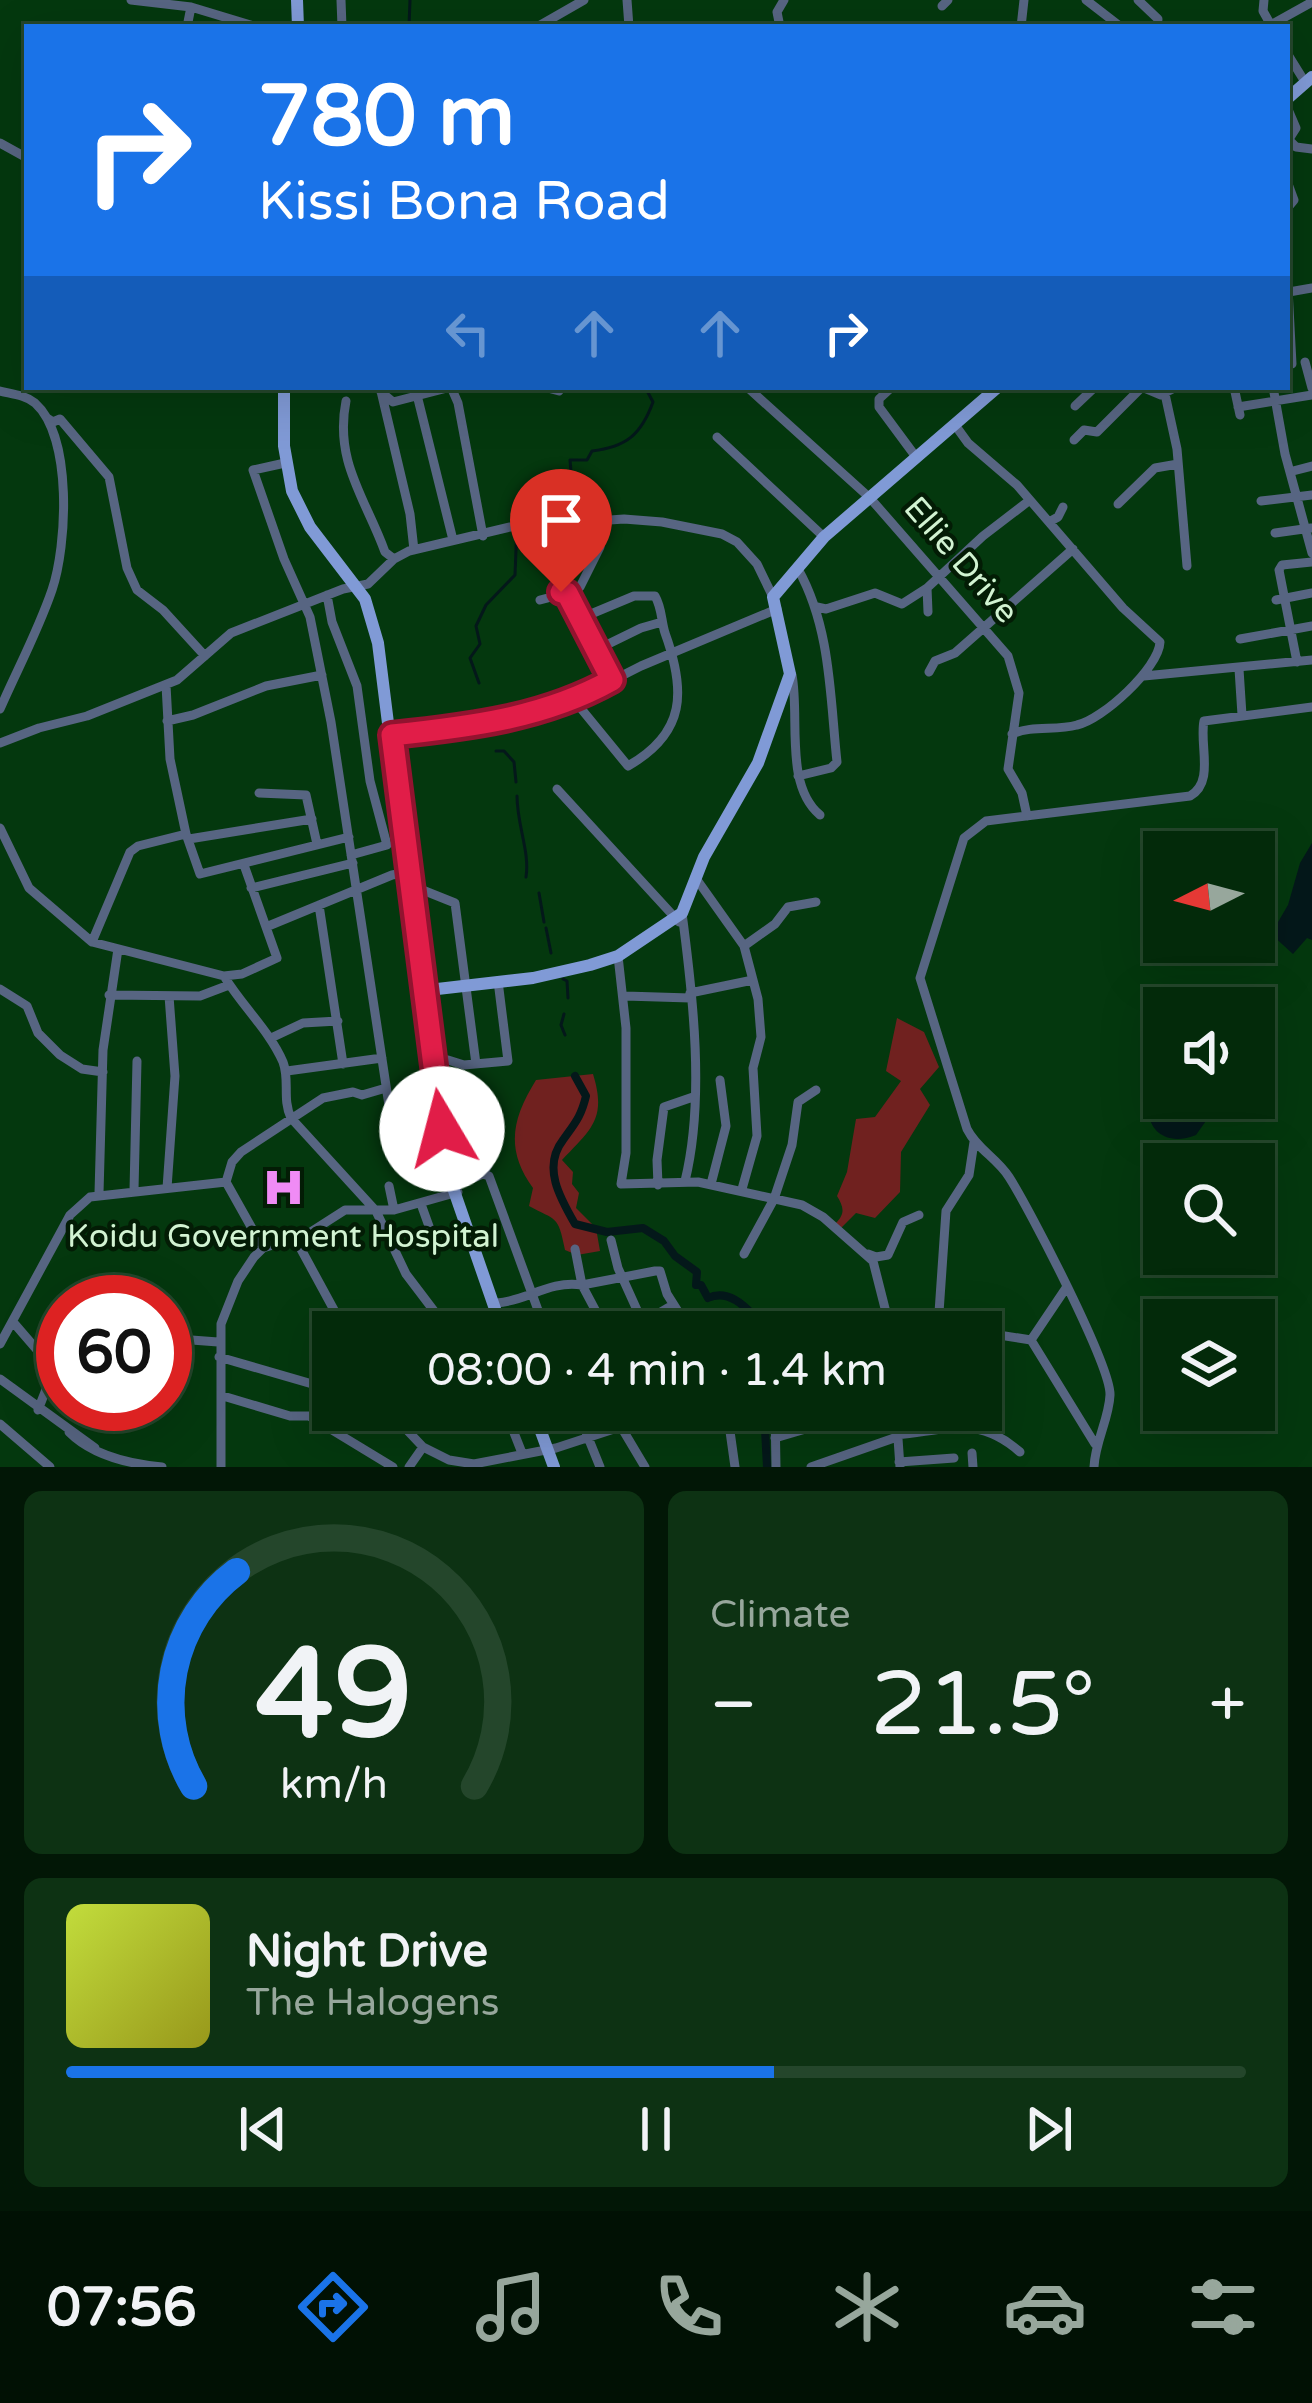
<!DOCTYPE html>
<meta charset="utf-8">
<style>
:root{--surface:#032a0a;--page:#0d3213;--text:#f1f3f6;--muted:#97a79c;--line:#24462b;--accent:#1a73e8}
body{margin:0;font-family:"Varela Round",sans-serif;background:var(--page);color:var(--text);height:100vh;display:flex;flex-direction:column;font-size:45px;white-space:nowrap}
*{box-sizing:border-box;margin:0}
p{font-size:39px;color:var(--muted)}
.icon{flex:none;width:66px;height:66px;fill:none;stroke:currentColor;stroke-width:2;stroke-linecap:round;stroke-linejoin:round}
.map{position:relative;height:1467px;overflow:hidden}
.panel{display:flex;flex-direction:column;gap:24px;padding:24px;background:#021706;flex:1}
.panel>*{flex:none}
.banner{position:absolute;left:24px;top:24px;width:1266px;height:366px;border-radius:0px;box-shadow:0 12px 48px #0002,0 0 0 3px var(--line);background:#1a73e8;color:#fff;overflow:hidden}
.needle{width:78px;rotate:264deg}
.fabs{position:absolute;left:1143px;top:831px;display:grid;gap:24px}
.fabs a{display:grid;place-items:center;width:132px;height:132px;border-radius:0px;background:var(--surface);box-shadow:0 12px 48px #0002,0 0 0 3px var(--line);font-size:60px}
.speed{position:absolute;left:36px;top:1275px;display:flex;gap:24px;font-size:60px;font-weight:700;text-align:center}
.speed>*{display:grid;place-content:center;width:156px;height:156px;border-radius:50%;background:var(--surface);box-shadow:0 12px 48px #0002,0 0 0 3px var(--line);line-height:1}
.speed .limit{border:18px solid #d22;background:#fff;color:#111}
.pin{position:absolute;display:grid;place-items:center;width:102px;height:102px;color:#fff;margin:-123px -51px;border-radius:50% 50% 50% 0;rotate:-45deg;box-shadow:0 0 12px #0007}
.pin .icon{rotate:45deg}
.me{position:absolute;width:132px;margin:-66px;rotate:352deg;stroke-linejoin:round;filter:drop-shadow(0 0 9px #0008)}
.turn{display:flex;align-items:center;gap:42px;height:252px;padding:0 36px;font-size:54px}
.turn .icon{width:156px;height:156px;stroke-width:2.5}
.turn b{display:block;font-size:84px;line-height:102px}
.lanes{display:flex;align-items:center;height:114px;padding:0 36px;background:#0003;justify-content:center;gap:60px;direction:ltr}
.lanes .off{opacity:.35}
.big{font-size:90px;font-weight:600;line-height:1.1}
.panel .tile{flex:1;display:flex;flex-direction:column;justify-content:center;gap:18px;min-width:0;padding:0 42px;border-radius:18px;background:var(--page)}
.panel .dial{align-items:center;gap:0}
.dial svg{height:312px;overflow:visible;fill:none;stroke:var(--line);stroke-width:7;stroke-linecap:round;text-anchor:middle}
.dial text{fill:var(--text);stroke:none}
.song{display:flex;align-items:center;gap:36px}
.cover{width:144px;height:144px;border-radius:18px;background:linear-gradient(135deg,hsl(70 70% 55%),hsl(60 70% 35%))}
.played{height:12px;border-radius:6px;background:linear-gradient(90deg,var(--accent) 60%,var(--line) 60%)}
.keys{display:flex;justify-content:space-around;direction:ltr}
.heat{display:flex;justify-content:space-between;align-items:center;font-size:66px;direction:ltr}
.panel .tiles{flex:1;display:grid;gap:24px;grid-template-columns:1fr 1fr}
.tile:last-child{grid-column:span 2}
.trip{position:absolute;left:312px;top:1311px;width:690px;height:120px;border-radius:0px;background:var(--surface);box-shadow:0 12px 48px #0002,0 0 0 3px var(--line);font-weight:600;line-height:120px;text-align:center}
.tab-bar{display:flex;height:192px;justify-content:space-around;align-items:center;background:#011104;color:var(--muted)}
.tab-bar .icon{width:84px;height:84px}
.tab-bar .selected{color:var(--accent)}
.tab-bar b{font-size:54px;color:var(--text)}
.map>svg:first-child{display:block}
.green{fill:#70211f}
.water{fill:#04181a}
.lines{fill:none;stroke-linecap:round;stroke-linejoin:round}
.stream{stroke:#04181a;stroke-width:3}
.river{stroke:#04181a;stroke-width:8}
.minor{stroke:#576582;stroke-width:9}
.major{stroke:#809ad6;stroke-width:12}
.route-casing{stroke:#92132f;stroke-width:30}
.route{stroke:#e11d48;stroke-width:21}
.labels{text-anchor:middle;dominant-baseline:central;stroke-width:9;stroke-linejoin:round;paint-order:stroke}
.street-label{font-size:33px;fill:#d2f3d2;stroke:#031c05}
.poi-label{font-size:33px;fill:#d2f3d2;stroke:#031c05}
</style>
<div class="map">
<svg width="1312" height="1467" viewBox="0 0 1312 1467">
<rect width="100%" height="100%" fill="#04380e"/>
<path class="green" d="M 897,1018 L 924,1032 L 939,1067 L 920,1089 L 930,1105 L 901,1152 L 900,1192 L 875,1218 L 856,1213 L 841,1228 L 836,1223 C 846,1213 843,1206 837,1196 L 847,1172 L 856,1119 L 875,1117 L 901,1081 L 886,1071 Z
M 593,1074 C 607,1119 591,1129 562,1160 L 573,1172 L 572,1184 L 579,1193 L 576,1208 L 596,1228 L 600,1251 L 577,1255 L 565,1250 C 558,1214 556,1221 529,1206 L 533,1188 C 505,1149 512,1119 536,1080 Z"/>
<path class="water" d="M 1312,843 L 1312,940 L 1307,938 L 1293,954 L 1271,934 L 1288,905 L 1300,863 Z
M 1164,1083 L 1164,1098 L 1207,1098 L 1208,1118 L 1196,1135 C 1154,1152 1133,1110 1164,1083 Z"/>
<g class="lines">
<path class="stream" d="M 409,27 L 410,0
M 479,683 L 470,658 L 480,644 L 476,626 L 486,605 L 515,575 L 517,524 L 525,510 L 572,483 L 570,460 L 587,460 L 592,451 C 626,447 641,435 653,402 L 645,387
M 473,711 L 475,719
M 496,751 L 504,751 L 514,762 L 516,782
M 517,796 C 517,825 530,852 526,877
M 539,893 L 544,922
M 546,928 L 551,953
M 563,979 L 567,981 L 568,998
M 564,1014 L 561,1025 L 565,1035"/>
<path class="river" d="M 575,1076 L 586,1096 C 581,1117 575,1123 563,1140 C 542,1167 560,1198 575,1224 L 607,1232 L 643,1228 L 664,1241 L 675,1256 L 697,1272 L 696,1285 L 701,1285 L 708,1298 C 725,1290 741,1302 752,1314
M 764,1410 L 767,1467"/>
<path class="minor" d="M 131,0 L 191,7 L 257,27
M 341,0 L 342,27
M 627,0 L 629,27
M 1086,0 L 1121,27
M 1138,0 L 1158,19 L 1157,27
M 1264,0 L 1263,11 L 1272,27
M 942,6 L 948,0
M 187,27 L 191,7
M 537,27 L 584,0
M 780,27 L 777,12 L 784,0
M 1021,27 L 1024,0
M 1267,27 L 1312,2
M 1287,53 L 1305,82
M 1287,107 L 1296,128 L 1289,139
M 1287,138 L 1296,147 L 1312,149
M 0,143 L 27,158
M 1287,181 L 1294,200 L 1289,206
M 1287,270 L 1292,364
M 1289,292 L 1312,288
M 1305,362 L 1312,388
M 380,387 L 410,514 L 414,550
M 451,387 L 458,403 L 483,536
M 544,387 L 559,391
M 747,387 L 870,498 L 1008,656 L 1019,693 L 1008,769 L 1022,793 L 1027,816
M 892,387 L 879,399 L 879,407 L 916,457
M 1142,387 L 1161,395 L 1176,387
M 1234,387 L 1240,415
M 1273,387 L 1285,454 L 1312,553
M 0,391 C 12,394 25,395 35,403 C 73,437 67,546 52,590 C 38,631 17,670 0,709
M 381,392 L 393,402 L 451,387
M 1165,394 L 1177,449 L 1187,566
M 417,395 L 453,540
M 346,401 C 334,462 366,499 385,552 L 394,559
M 1075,406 L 1095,387
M 1238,407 L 1312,395
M 47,418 L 53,422 L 60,419 L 109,477 L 127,568 L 137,590 L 163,610 L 205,656
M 955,425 L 968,443 L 1017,485 L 1123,608 L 1160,642 C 1159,668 1102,720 1077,725 C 1055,731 1033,725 1012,734
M 717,437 L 824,537
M 1074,440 L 1084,430 L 1097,432 L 1142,387
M 285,463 L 253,470 L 284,559 L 310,617 L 331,722 L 390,1112 L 394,1124 L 402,1129 L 442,1129
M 1293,471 L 1312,466
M 1261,501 L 1312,495
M 1118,504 L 1155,468 L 1178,464
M 1049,522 L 1058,517 L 1063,507
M 1275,533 L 1311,528
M 798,569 C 831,628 830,697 837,762 L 831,768 L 798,776
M 327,595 L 332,622 L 357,686 L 370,781 L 387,845
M 568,596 L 580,587 L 600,547 L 574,522
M 540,600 L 567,593 L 612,680
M 1276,600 L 1312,593
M 817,607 L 826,609 L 875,593 L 902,604 L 927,588
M 928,612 L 927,588 L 983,536 L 1030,500
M 1240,639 L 1312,626
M 596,650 L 641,628 L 662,622
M 1297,662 L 1279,570 L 1282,565 L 1312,562
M 1239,669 L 1242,715
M 929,672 L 935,661 L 955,653 L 1073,549
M 792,675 C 800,717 784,785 820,815
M 1144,676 L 1312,660
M 166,685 L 170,759 L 186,834 L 200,874 L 349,837
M 574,700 L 628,766 C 686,733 686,691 665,633 C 661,620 662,608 655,596 L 634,596 L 579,619
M 167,721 L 193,715 L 266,686 L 322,675
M 392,735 L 489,723 L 574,700 L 641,666 L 777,609
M 0,743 L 39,728 L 87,716 L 177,680 L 231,633 L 343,589 L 368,584 L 394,559 L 409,551 L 510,527 L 624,519 L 662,522 L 722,534 L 737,542 L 757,564 L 773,597
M 557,789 L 679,922
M 259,793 L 306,795 L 317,844
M 0,828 L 29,888 L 92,942 L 224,976 L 242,974 L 277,958 L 244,865
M 189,839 L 312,819
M 351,855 L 387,845
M 695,877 L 744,946 L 758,999 L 761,1037 L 753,1068 L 757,1136 L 742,1189
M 410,885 L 455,903 L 476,1064
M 251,888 L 353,863
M 319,905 L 343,1064
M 682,913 C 693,996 705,1100 685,1181
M 266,927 L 392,875 L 408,872
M 92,942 L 130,852 L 138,846 L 186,834
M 744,946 L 775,924 L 788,907 L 816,902
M 618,956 L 626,1028 L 626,1153 L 621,1184 L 698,1182 L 802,1205 L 823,1217 L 873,1261 L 891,1332
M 224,976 C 242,1006 269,1030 283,1062 C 290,1080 282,1099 291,1118 L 376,1211 L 406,1274 L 450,1332
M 0,989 L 27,1006 L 38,1033 L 60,1055 L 82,1069 L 103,1072
M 690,993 L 753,980
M 109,995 L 200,996 L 229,985
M 625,996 L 690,998
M 271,1038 L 303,1023 L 338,1021
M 433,1063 L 448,1060 L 464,1065 L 508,1061 L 498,981
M 287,1071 L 382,1058
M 483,1174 L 488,1165 L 485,1150
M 226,1182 L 232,1162 L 241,1152 L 323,1098 L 353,1092 L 362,1095 L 386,1088
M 226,1182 L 263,1248
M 711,1184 L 726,1126 L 720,1080
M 455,1185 L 483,1174 L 489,1176 L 546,1332
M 658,1185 L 657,1160 L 664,1107 L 693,1097
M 389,1186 L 394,1210
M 167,1188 L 175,1076 L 169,996
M 134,1190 L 137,1061
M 99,1193 L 103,1050 L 118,949
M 421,1204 L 430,1229
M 296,1240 L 346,1332
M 611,1240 L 618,1268 L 647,1332
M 744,1254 L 774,1199 L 792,1145 L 798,1102 L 816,1090
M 868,1254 L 876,1257 L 888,1255 L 903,1222 L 919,1215
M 497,1303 C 527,1301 549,1280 582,1285 L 575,1249
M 13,1322 L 63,1380
M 543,1323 L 554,1324 L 561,1332
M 938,1327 L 946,1211 L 969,1175 L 974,1142
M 891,1330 L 954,1328 L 1031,1340 L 1095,1444
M 607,1332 L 582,1285 L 655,1271 L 660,1271 L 667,1294 L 691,1332
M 627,1332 L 673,1305
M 165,1338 L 218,1342
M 1031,1340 L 1066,1288
M 0,1344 L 70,1215 L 90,1197 L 226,1182
M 219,1357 L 333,1390
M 0,1379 L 95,1448
M 223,1396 L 290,1416 L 309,1416 L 393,1467
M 38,1410 L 47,1387 L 59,1379
M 388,1410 L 423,1447 L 449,1460 L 474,1464 L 556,1448 L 672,1410
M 505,1410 L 522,1453
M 577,1410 L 600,1467
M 611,1410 L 645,1467
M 727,1410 L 735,1467
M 775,1410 L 776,1467
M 896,1410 L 900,1467
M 0,1424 L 50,1467
M 69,1432 C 93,1456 129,1464 162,1467
M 897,1435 C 948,1430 978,1415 1020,1452
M 775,1438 L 870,1410
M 972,1453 L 973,1467
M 899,1462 L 954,1458
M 221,1467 L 221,1324 L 238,1281 L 254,1257 L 263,1248 L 306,1235 L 345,1210 L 394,1210 L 458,1192
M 409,1467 L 423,1447
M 811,1467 L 897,1437
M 1094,1467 C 1095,1442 1109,1419 1110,1395 C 1111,1366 1029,1208 1009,1177 C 997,1158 977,1149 967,1129 L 920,978 L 964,838 L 986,821 L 1190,796 C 1215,782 1199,745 1204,721 L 1312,707"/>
<path class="major" d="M 297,0 L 298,27
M 1287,99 L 1312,77
M 284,387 L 284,446 L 292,491 L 310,527 L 365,599 L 378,643 L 442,1156 L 503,1332
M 420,991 L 533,978 L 590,965 L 618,956 L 682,913 L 704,857 L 758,763 L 790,674 L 773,597 L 824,537 L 998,387
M 533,1410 L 554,1467"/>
</g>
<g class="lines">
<defs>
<path id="route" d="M 442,1129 L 392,735 C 469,727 544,718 612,680 L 567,593 L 561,592"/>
</defs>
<use href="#route" class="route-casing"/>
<use href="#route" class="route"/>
</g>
<defs>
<symbol id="hospital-bare" viewBox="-9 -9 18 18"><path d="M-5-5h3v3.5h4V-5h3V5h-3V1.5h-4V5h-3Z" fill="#f08bf5" stroke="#031c05" stroke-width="2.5" paint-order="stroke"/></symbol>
</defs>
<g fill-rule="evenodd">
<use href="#hospital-bare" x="254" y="1158" width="59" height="59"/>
</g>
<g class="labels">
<g class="street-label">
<text transform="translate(961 560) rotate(49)">Ellie Drive</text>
</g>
<g class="poi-label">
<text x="283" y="1236">Koidu Government Hospital</text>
</g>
</g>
</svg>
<div class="fabs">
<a><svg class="needle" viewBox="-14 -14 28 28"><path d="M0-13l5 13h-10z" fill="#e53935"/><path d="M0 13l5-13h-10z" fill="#97a79c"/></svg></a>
<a><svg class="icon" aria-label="sound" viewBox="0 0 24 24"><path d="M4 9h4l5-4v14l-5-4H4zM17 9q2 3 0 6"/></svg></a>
<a><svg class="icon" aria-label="search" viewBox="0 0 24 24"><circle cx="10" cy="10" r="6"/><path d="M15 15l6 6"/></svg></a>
<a><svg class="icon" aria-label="layers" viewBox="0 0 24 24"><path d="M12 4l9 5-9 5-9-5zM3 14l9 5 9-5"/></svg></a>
</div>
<div class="speed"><div class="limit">60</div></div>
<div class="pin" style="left:561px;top:592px;background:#d93025"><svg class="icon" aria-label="arrive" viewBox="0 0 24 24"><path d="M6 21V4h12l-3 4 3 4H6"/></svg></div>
<svg class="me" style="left:442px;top:1129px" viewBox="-20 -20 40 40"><circle r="19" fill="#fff"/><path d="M0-13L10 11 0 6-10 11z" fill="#e11d48"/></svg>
<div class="trip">08:00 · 4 min · 1.4 km</div>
<div class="banner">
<div class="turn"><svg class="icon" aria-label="right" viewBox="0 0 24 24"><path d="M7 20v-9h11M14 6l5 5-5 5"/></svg><div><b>780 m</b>Kissi Bona Road</div></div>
<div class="lanes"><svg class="icon off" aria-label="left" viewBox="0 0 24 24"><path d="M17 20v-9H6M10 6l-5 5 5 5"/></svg><svg class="icon off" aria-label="ahead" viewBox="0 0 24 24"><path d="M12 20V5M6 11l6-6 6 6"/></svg><svg class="icon off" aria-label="ahead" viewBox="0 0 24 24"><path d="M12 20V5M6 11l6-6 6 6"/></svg><svg class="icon" aria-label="right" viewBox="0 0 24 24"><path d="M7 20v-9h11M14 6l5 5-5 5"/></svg></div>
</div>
</div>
<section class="panel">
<div class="tiles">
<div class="tile dial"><svg viewBox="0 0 100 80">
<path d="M14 69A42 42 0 1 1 86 69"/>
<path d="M14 69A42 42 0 0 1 25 14" stroke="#1a73e8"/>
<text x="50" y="56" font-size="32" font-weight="700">49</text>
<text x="50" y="72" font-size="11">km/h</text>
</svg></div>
<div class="tile"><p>Climate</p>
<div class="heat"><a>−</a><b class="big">21.5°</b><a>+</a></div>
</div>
<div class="tile">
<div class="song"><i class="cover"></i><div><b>Night Drive</b><p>The Halogens</p></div></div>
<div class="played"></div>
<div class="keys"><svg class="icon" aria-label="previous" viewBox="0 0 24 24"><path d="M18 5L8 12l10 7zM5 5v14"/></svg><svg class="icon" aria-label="pause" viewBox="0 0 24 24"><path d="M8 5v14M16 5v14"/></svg><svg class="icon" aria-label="next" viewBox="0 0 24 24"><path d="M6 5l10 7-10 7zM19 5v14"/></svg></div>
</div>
</div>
</section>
<nav class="tab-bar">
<b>07:56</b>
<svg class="icon selected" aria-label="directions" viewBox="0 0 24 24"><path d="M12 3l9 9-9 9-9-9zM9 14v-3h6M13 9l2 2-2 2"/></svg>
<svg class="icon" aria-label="music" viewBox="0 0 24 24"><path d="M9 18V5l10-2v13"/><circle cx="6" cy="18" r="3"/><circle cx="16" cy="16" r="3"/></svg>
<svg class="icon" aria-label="phone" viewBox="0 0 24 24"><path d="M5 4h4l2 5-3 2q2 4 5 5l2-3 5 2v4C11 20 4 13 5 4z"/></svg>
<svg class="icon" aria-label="climate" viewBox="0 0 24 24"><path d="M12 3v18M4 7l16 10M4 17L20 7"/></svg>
<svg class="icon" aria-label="car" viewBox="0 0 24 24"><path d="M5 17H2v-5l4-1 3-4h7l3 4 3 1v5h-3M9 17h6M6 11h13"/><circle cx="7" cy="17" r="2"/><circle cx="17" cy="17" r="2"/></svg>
<svg class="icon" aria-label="filters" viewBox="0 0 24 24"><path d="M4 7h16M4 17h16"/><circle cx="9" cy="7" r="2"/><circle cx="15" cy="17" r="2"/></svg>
</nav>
